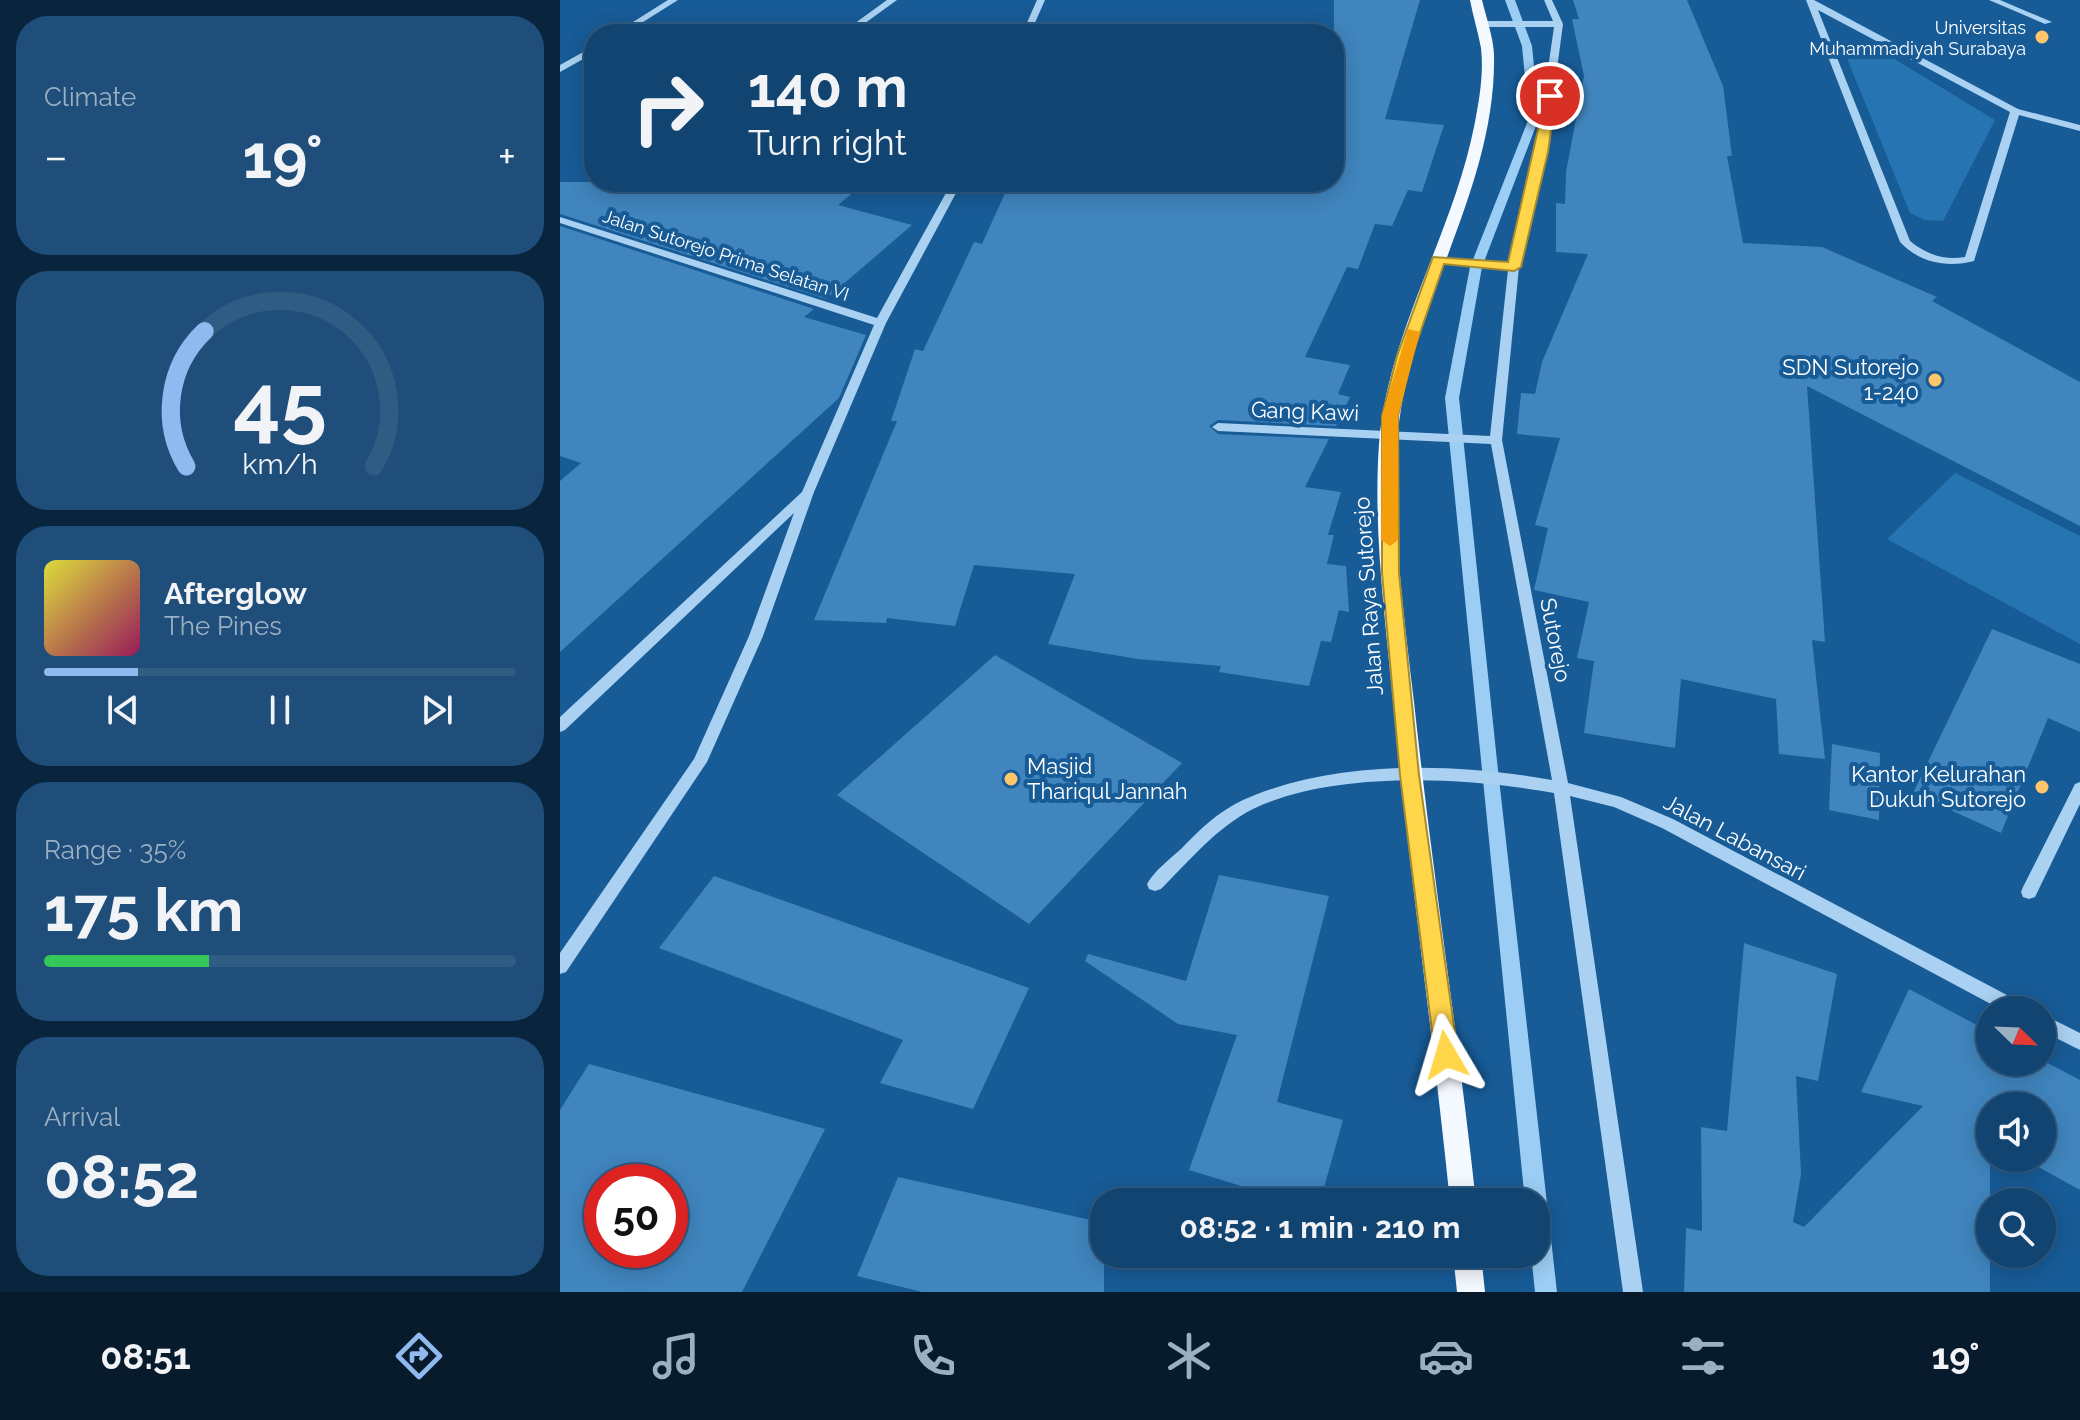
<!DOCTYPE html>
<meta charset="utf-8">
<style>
:root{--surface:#114471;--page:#1e4e79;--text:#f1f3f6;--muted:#9cb0c3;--line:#305c84;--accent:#90b9f0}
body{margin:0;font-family:Raleway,sans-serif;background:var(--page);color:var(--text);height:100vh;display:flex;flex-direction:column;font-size:30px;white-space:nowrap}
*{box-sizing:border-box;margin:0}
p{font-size:26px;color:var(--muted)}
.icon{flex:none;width:44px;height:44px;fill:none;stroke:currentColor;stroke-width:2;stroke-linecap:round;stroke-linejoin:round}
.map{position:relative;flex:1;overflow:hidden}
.drawer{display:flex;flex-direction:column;gap:16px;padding:16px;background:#09253e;width:560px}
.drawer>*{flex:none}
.top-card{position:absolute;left:24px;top:24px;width:760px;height:168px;border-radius:32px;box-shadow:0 4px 20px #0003,0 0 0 2px var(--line);background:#114471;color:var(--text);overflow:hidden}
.needle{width:52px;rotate:113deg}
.tools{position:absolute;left:1416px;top:996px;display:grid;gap:16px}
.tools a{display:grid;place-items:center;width:80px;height:80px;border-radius:50%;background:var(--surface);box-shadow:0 4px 20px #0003,0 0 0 2px var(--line);font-size:40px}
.speed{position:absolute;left:24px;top:1164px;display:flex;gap:16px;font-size:40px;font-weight:700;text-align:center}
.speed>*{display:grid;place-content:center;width:104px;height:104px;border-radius:50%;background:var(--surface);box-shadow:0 4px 20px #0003,0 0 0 2px var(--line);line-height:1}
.speed .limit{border:12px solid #d22;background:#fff;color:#111}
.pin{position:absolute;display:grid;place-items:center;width:68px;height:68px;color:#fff;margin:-34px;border:4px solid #fff;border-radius:50%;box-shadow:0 2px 8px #0007}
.me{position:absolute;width:88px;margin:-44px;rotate:353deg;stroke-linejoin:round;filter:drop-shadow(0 0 6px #0008)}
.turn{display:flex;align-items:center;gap:28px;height:168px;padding:0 32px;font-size:36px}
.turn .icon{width:104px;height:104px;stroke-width:2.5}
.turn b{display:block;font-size:56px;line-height:68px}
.big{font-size:60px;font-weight:700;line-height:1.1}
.drawer .card{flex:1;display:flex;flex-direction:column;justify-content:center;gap:12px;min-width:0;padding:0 28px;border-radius:32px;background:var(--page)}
.drawer .dial{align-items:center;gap:0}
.dial svg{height:208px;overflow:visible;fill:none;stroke:var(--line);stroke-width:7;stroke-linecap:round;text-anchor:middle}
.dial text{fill:var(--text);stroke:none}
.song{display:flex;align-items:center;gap:24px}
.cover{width:96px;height:96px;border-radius:12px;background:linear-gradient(135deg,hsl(60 70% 55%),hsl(330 70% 35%))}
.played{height:8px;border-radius:4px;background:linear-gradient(90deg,var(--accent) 20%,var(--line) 20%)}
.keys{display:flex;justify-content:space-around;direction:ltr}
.heat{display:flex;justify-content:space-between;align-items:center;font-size:44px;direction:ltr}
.charge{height:12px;border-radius:6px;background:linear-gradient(90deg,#34c759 35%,var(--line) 0)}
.trip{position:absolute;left:530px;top:1188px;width:460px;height:80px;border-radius:32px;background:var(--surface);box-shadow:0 4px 20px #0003,0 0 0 2px var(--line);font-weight:700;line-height:80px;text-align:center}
.dock{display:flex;height:128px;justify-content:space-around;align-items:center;background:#071b2d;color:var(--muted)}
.dock .icon{width:56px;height:56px}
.dock .active{color:var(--accent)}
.dock b{font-size:36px;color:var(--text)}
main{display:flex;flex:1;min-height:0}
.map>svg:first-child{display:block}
.green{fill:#2774b3}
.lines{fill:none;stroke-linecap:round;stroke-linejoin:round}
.stream{fill:#9ccdf4;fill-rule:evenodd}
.building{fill:#4085be;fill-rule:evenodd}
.minor{fill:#aad1f1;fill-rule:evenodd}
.major{fill:#f4f9ff;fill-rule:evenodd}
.route{fill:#ffd54a;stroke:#a68a30;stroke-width:2}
.slow{fill:#f59e0b}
.poi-dot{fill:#ffc56a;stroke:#175b97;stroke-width:3}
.labels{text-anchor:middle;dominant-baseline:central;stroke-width:8;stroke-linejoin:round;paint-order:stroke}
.far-poi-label{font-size:18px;fill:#fff;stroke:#175b97;text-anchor:end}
.far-street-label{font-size:18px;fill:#fff;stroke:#175b97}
.poi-label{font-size:22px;fill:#fff;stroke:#175b97;text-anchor:end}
.street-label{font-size:22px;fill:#fff;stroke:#175b97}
</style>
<main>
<section class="drawer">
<div class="card"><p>Climate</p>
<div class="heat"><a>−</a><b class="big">19°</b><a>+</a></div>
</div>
<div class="card dial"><svg viewBox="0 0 100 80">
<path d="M14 69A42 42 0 1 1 86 69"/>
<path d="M14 69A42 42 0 0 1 21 17" stroke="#90b9f0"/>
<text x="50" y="56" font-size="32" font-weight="700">45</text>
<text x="50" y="72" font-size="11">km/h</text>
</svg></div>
<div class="card">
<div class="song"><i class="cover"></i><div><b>Afterglow</b><p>The Pines</p></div></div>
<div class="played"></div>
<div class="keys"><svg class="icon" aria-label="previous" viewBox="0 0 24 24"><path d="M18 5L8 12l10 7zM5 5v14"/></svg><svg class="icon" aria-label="pause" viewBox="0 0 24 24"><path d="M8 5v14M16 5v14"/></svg><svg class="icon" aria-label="next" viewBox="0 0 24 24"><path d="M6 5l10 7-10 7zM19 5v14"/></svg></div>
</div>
<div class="card"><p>Range · 35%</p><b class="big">175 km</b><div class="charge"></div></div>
<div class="card"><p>Arrival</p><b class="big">08:52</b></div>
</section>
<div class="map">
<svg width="1520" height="1292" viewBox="0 0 1520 1292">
<rect width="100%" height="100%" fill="#175b97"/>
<path class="green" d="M 1294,44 L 1313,46 L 1435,120 L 1383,221 L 1365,220 L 1350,213 L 1284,51 Z
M 1395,473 L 1520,536 L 1520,644 L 1327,539 Z"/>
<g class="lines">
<path class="stream" d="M 945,0 L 955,0 L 972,46 L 979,118 L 922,267 L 899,398 L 937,761 L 997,1292 L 975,1292 L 971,1254 L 976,1254 L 976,1202 L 965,1202 L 885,398 L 910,267 L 969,118 L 962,46 Z"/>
</g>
<path class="building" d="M 774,0 L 860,0 L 825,119 L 884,125 L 862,192 L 848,190 L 832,226 L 815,224 L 798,269 L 787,267 L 745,357 L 790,365 L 778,394 L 790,397 L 776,426 L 658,420 L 649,426 L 658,434 L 769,439 L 745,487 L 781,492 L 768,535 L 774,535 L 767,564 L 786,566 L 789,612 L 779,610 L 771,642 L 761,641 L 749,686 L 659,672 L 661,666 L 578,659 L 488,644 L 515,574 L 414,565 L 395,626 L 327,618 L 326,623 L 254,620 L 337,421 L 331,421 L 355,349 L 363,351 L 414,242 L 422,244 L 450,182 L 774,182 Z
M 1013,0 L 1127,0 L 1163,86 L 1172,156 L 1167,156 L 1183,243 L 1262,247 L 1377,297 L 1372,301 L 1520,382 L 1520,526 L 1247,386 L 1265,642 L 1252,640 L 1265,759 L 1219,754 L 1216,699 L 1121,679 L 1115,748 L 1024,733 L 1034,661 L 1017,658 L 1029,602 L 974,590 L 988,528 L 975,525 L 1000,438 L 957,434 L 961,393 L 975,394 L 982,362 L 1028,254 L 996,252 L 996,203 L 1005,204 L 1006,172 L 1024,76 L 1012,19 L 1019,19 Z
M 0,182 L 306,182 L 278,205 L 352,225 L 266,299 L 0,214 Z
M 0,226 L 254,309 L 244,317 L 306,335 L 279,398 L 0,652 L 0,481 L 21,463 L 0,456 Z
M 1432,629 L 1520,664 L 1520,732 L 1488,718 L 1441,833 L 1353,793 Z
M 435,655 L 622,763 L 469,924 L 277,795 Z
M 1272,744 L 1320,753 L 1319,820 L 1269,810 Z
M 659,875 L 769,896 L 717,1102 L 783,1120 L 760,1202 L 733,1202 L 629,1170 L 677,1035 L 618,1024 L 525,961 L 528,954 L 626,981 Z
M 154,876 L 469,988 L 413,1109 L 320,1083 L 343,1040 L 99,948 Z
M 1184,943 L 1277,974 L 1258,1081 L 1236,1076 L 1241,1174 L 1233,1222 L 1244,1227 L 1363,1106 L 1301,1092 L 1349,989 L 1430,1032 L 1430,1062 L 1482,1060 L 1520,1080 L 1520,1190 L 1462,1158 L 1482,1158 L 1482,1106 L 1430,1106 L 1430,1292 L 1124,1292 L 1126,1228 L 1142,1231 L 1141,1127 L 1167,1131 Z
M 29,1064 L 265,1129 L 182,1292 L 0,1292 L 0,1110 ZM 42,1182 L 110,1182 L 110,1250 L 42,1250 Z
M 338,1177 L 544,1223 L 544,1292 L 362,1292 L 297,1276 Z"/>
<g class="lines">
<path class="minor" d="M 108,0 L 118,0 L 64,34 L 54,34 Z
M 327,0 L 337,0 L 290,34 L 280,34 Z
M 477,0 L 485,0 L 470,34 L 462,34 Z
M 984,0 L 992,0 L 1003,24 L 986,152 L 959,267 L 942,440 L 1008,783 L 1061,797 L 1113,819 L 1464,1004 L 1467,1010 L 1442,1010 L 1102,828 L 1054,807 L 1010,796 L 1083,1292 L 1063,1292 L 994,793 C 907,777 774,770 693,809 C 657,827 629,861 601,889 L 595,891 L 589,889 L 587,884 C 594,871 610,859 621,849 C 639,830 659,811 683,800 C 774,759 896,763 992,780 L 931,444 L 658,431 L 652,427 L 658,423 L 930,436 L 948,270 L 878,263 L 873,260 L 878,257 L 949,263 L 976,152 L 994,27 L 924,27 L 920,24 L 924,21 L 993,21 Z
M 1246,0 L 1254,0 L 1458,109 L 1520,125 L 1520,131 L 1459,115 L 1414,261 C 1387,268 1360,263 1340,242 ZM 1258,10 L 1450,112 L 1405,257 C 1384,261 1366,254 1350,241 Z
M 1429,0 L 1440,0 L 1492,22 L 1485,24 Z
M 34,46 L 34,53 L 0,72 L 0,65 Z
M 392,182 L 402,182 L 326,323 L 254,492 L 203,636 L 147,762 L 6,972 L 0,974 L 0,953 L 134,759 L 189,636 L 234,513 L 5,730 L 0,732 L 0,717 L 242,492 L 314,325 L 0,223 L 0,217 L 317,318 Z
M 1520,782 L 1520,804 L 1475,897 L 1469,899 L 1463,897 L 1461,892 L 1463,887 L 1515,784 Z
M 1482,1014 L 1520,1033 L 1520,1050 L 1482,1031 Z"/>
<path class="major" d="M 910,0 L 922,0 C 926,17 933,36 934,54 C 937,192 845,309 837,445 C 832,531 844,617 854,702 C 872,869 898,1035 916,1202 L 890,1202 C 873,1035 849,869 833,701 C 825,616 813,530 819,444 C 828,332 892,236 914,127 C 919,102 924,74 921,48 C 918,32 913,16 910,0 Z
M 893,1254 L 921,1254 L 925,1292 L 897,1292 Z"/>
</g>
<path class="route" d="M 986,94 L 996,96 L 988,152 L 961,267 L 954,271 L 884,264 L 852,356 L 838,416 L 839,573 L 859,775 L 898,1055 L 894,1062 L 886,1065 L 878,1062 L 875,1055 L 840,775 L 822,573 L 822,416 L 837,356 L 873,257 L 948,262 Z"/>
<path class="slow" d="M 848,329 L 860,332 L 838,416 L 838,540 L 830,546 L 821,540 L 822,416 Z"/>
<g class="poi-dot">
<circle cx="1482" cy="37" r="8"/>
<circle cx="1375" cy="380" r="8"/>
<circle cx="451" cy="779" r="8"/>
<circle cx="1482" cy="787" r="8"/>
</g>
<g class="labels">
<g class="far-poi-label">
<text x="1466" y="27">Universitas<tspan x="1466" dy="21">Muhammadiyah Surabaya</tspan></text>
</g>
<g class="far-street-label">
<text transform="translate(166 255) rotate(18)">Jalan Sutorejo Prima Selatan VI</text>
</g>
<g class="poi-label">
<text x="1359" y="367">SDN Sutorejo<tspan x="1359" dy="25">1-240</tspan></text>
<text x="467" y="766" text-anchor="start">Masjid<tspan x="467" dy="25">Thariqul Jannah</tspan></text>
<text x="1466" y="774">Kantor Kelurahan<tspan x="1466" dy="25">Dukuh Sutorejo</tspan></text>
</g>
<g class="street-label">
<text transform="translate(745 411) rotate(2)">Gang Kawi</text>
<text transform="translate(808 596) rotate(-94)">Jalan Raya Sutorejo</text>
<text transform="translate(996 640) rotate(79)">Sutorejo</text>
<text transform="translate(1175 837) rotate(28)">Jalan Labansari</text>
</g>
</g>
</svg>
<div class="tools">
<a><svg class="needle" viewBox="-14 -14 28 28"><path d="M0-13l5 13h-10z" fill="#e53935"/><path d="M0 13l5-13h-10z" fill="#9cb0c3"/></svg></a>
<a><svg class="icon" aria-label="sound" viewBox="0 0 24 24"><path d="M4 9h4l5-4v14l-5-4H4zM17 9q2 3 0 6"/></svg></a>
<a><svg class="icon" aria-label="search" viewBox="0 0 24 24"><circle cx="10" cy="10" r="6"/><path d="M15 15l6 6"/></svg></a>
</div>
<div class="speed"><div class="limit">50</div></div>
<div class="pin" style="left:990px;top:96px;background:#d93025"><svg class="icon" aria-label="arrive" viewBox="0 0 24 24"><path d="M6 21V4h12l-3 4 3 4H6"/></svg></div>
<svg class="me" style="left:886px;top:1055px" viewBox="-20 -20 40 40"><path d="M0-17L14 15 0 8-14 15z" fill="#ffd54a" stroke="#fff" stroke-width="4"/></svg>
<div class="trip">08:52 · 1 min · 210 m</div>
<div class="top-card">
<div class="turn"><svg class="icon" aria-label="right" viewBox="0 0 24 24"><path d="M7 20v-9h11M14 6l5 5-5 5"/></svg><div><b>140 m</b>Turn right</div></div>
</div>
</div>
</main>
<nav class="dock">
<b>08:51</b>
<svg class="icon active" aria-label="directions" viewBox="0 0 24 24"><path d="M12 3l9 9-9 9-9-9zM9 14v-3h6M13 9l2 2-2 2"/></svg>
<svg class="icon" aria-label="music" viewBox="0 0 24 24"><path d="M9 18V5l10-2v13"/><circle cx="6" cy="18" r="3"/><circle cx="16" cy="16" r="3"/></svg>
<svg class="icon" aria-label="phone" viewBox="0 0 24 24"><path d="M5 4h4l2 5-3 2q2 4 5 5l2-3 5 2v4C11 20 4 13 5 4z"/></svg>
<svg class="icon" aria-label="climate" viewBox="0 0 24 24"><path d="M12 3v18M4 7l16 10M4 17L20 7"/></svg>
<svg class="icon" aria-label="car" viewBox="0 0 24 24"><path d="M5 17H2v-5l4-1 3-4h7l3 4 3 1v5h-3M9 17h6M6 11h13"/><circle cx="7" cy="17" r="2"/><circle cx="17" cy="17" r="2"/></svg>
<svg class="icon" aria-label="filters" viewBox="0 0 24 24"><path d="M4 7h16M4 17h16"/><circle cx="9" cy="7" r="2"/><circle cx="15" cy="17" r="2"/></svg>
<b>19°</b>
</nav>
